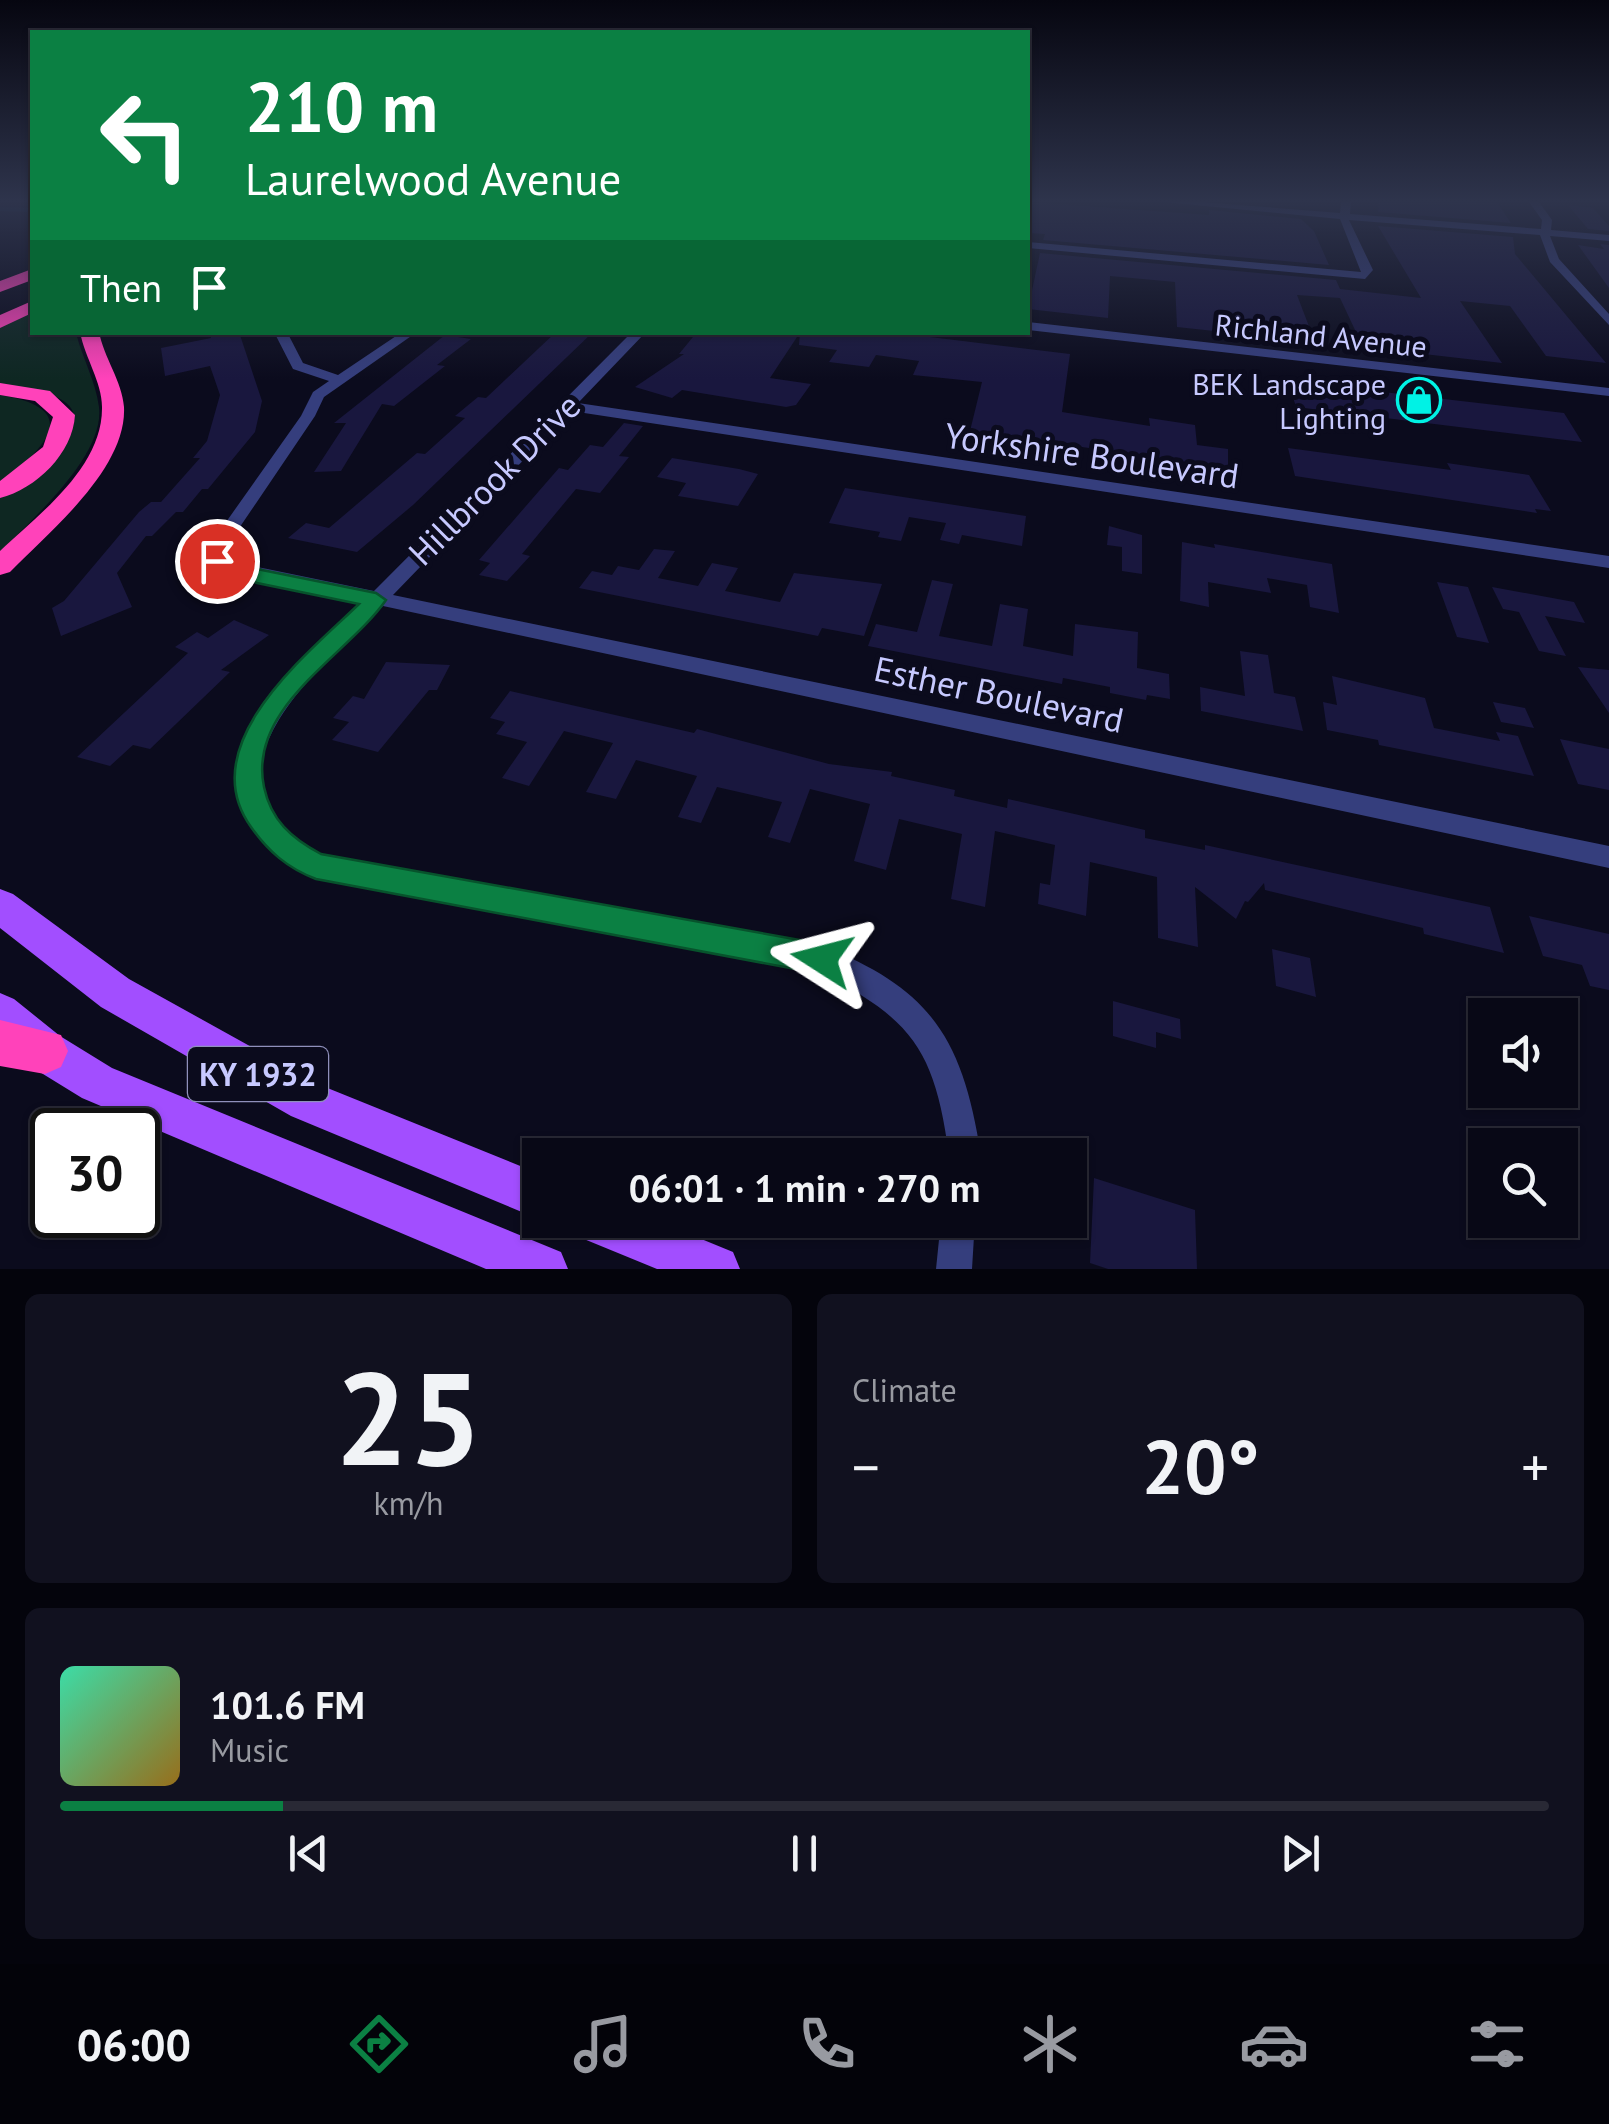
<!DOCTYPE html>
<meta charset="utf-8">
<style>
:root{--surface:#080816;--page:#11111f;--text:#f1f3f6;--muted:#989aa1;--line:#292935;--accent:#0b8043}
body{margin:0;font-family:"PT Sans",sans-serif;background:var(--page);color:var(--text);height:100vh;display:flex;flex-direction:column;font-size:38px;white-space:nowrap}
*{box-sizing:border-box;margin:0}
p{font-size:32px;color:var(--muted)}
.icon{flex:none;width:55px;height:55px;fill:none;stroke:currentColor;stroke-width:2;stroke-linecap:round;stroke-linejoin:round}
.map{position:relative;height:1269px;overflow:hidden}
.sheet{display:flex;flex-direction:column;gap:25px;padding:25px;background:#04040c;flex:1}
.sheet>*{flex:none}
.hud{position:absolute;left:30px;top:30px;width:1000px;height:305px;border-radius:0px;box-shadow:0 2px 8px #0004,0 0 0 2px var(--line);background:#0b8043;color:#fff;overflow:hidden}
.buttons{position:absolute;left:1468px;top:998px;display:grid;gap:20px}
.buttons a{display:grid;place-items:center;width:110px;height:110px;border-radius:0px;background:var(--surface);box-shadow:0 2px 8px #0004,0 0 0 2px var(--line);font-size:50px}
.speed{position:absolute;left:30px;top:1108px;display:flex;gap:20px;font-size:50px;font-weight:700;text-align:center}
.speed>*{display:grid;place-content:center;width:130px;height:130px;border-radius:50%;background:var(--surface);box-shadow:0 2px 8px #0004,0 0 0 2px var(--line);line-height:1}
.speed .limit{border:5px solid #111;border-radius:15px;background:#fff;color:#111}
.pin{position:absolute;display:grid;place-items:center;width:85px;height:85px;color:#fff;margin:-42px;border:5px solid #fff;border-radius:50%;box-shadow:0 2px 10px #0007}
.me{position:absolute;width:110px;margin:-55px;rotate:279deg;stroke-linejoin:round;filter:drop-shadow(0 0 8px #0008)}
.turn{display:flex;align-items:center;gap:35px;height:210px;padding:0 50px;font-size:45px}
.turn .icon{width:130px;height:130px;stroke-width:2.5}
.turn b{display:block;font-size:70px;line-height:85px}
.then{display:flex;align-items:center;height:95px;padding:0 50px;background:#0003;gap:20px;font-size:38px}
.big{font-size:75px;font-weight:700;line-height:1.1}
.sheet .widget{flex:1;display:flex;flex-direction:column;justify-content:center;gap:15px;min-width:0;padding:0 35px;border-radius:15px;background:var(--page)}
.sheet .dial{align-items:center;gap:0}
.dial b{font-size:130px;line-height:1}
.song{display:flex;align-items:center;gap:30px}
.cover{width:120px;height:120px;border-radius:15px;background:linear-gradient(135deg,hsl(160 70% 55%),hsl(40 70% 35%))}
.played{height:10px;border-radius:5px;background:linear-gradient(90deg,var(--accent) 15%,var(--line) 15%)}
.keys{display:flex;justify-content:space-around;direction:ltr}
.heat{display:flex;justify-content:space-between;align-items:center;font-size:55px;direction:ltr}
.sheet .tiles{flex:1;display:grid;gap:25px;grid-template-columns:1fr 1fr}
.widget:last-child{grid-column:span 2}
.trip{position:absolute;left:522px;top:1138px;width:565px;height:100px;border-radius:0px;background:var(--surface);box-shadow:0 2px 8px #0004,0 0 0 2px var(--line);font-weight:700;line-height:100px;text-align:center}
.tab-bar{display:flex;height:160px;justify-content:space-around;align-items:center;background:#030309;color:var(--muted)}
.tab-bar .icon{width:70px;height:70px}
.tab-bar .active{color:var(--accent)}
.tab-bar b{font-size:45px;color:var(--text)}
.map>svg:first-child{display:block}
.green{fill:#0e2722}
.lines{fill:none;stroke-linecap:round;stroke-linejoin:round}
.stream{stroke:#082139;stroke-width:4}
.building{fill:#19173e}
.minor{fill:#353e7d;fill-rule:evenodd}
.primary{fill:#a24eff;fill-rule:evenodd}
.motorway{fill:#ff42ba;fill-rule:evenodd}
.route{fill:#0b8043;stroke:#07532c;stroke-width:2.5}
.labels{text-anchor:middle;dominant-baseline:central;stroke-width:10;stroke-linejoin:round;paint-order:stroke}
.far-street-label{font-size:30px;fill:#c7c9ff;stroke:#0b0b1d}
.far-poi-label{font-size:30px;fill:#c7c9ff;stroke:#0b0b1d;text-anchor:end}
.shield{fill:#0b0b1d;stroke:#8f90bb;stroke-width:2.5}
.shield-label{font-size:32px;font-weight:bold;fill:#c7c9ff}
.street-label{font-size:35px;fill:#c7c9ff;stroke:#0b0b1d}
</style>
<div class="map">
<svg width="1609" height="1269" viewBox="0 0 1609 1269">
<rect width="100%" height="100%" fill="#0b0b1d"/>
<path class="green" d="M 32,311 L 32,332 L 76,333 C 82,357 96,382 99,407 C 105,456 32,519 0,552 L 0,497 C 21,480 115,421 54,396 C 38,389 17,388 0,385 L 0,327 Z
M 0,395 C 86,409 44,449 0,483 Z"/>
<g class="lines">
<path class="stream" d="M 0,209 L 32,210"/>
</g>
<path class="building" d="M 1028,202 L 1209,215 L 1209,210 L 1301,219 L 1314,231 L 1329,265 L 1043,240 L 1045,234 L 1028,233 Z
M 1379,202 L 1497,202 L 1511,223 L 1378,212 Z
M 1568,205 L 1593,208 L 1609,226 L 1609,231 L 1588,229 Z
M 1378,226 L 1513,237 L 1515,254 L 1606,363 L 1546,356 L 1510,306 L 1460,301 L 1502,363 L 1363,347 L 1340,298 L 1297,295 L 1315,342 L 1177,327 L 1175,282 L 1110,276 L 1108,318 L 1028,309 L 1040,253 L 1336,280 L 1340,289 L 1421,298 Z
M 1600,244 L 1609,245 L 1609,288 L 1578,245 L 1604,249 Z
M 210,332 L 239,332 L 262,401 L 255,432 L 208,489 L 202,489 L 183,512 L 176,512 L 152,536 L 146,536 L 117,573 L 132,607 L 61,636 L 52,608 L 64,601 L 139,512 L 151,502 L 161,502 L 200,458 L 193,458 L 207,441 L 220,395 L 210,366 L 165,376 L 161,348 L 211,338 Z
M 556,332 L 593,332 L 413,505 L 357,552 L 288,538 L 306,523 L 329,528 L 417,453 L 425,454 L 465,418 L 455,416 L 478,397 L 486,398 Z
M 697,332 L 797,337 L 770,378 L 811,384 L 796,405 L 786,407 L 682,390 L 672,398 L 635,387 L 684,354 L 679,354 Z
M 800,332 L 889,332 L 1070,354 L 1062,412 L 1150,426 L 1149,418 L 1195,425 L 1197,445 L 1228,449 L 1228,468 L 970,431 L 982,382 L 913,375 L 919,361 L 876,355 L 869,367 L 829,362 L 837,350 L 799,345 Z
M 445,335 L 471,339 L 437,365 L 445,366 L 394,406 L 382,404 L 341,471 L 314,472 L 346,423 L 334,423 Z
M 1288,381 L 1564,413 L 1582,442 L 1296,407 Z
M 624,423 L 643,426 L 619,456 L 629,457 L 600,493 L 576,489 L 522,554 L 530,556 L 507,581 L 479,575 L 490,563 L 479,560 L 559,468 L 568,470 L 590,445 L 603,447 Z
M 1288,448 L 1451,470 L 1447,463 L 1529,475 L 1551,511 L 1535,509 L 1537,513 L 1295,476 Z
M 672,458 L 739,469 L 758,474 L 738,506 L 678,496 L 686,483 L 657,477 Z
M 845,488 L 1026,516 L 1022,546 L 962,535 L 959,544 L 940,540 L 946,523 L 909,517 L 901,541 L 878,537 L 880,532 L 829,523 Z
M 1109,526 L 1142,535 L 1142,574 L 1122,571 L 1122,547 L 1107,545 Z
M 1182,542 L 1215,548 L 1214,544 L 1332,564 L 1339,613 L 1310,607 L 1307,585 L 1267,578 L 1271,593 L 1208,582 L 1209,607 L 1180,601 Z
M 654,549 L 675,551 L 658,578 L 698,586 L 712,563 L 738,568 L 725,591 L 780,602 L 794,573 L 882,584 L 864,636 L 822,628 L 818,636 L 579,588 L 592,571 L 612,575 L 618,566 L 639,570 Z
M 932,580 L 953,584 L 939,636 L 992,646 L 1000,604 L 1028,609 L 1023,646 L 1073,656 L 1075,624 L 1138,632 L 1137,668 L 1169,674 L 1170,699 L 1147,695 L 1146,700 L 1110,693 L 1110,687 L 1063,678 L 1062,684 L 868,646 L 876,624 L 917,632 Z
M 1437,582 L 1468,587 L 1489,643 L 1457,637 Z
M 1492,587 L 1574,602 L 1585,623 L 1545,616 L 1566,656 L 1539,651 L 1519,612 L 1503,609 Z
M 234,620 L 269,635 L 221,670 L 230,672 L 150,749 L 133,745 L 110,766 L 77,757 L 188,653 L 175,647 L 197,632 L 208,638 Z
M 1240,651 L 1268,655 L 1274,693 L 1295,697 L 1303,731 L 1201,711 L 1200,687 L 1245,696 Z
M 386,662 L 450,665 L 437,690 L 429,690 L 378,752 L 332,740 L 349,722 L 333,718 L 353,696 L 364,699 Z
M 1578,667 L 1609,670 L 1609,713 Z
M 1332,676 L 1425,698 L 1434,728 L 1500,741 L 1496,732 L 1518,736 L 1534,776 L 1379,745 L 1378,740 L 1327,730 L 1323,702 L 1337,705 Z
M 510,691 L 694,733 L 697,729 L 829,764 L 892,772 L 891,776 L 955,790 L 954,796 L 1007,808 L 1008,799 L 1145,830 L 1145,838 L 1205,850 L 1205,845 L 1490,907 L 1504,953 L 1424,934 L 1423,928 L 1265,890 L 1264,883 L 1248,902 L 1245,901 L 1236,919 L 1195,887 L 1198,947 L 1158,938 L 1157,877 L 1090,862 L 1086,916 L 1038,904 L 1040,883 L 1050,885 L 1055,845 L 995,831 L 985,907 L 951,899 L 962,834 L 899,819 L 886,870 L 854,861 L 870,804 L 810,789 L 790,843 L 768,837 L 782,802 L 717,787 L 701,823 L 678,817 L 697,776 L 636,760 L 616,799 L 586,792 L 613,743 L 564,731 L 529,786 L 502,778 L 527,742 L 496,734 L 505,722 L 490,718 Z
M 1493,702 L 1525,708 L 1534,728 L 1501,722 Z
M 1560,739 L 1609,749 L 1609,790 L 1578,784 Z
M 1529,916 L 1609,934 L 1609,990 L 1590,986 L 1582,965 L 1543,956 Z
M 1272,949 L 1310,958 L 1316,997 L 1276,986 Z
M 1113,1001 L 1180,1019 L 1181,1039 L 1156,1032 L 1156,1048 L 1113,1036 Z
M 1094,1178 L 1195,1210 L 1197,1269 L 1108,1269 L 1090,1263 Z"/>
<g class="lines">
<path class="minor" d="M 1164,202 L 1201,202 L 1340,213 L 1341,202 L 1351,202 L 1350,214 L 1541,229 L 1542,220 L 1529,202 L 1539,202 L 1552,220 L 1551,230 L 1609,235 L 1609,241 L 1550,236 L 1559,259 L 1609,314 L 1609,325 L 1550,262 L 1540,235 L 1349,220 L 1373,270 L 1365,279 L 1028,248 L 1028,242 L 1361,272 L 1340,219 Z
M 1028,322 L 1609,388 L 1609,396 L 1028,330 Z
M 274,332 L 287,332 L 303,363 L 338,375 L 402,332 L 417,332 L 324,397 L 315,416 L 225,549 L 229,561 L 374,591 L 632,332 L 646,332 L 578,403 L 1609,556 L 1609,568 L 571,411 L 393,595 L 1609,846 L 1609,868 L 383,606 C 339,651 229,737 269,810 C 281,831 302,844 321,856 L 822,946 C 933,989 963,1041 981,1155 L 949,1155 C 935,1051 913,1019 819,972 L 316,877 C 239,849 217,765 265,700 C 274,688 288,678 298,667 C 320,646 342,624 364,602 L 217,570 L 208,561 L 207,549 L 301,416 L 313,392 L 329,381 L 293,369 Z
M 941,1220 L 975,1220 L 972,1269 L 936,1269 Z"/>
<path class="primary" d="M 0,889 L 13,894 L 129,979 L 320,1085 L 540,1174 L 541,1220 L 291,1116 L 101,1007 L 0,928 Z
M 0,993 L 14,999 L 60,1036 L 112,1068 L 561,1252 L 568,1269 L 486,1269 L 82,1098 L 30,1066 L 0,1040 Z
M 572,1220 L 655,1220 L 733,1252 L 740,1269 L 657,1269 L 579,1237 Z"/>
<path class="motorway" d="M 32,269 L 32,280 L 0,292 L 0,281 Z
M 32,301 L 32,313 L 0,328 L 0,315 Z
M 80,332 L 99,332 C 104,358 122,381 124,407 C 127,469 49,532 10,572 L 0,575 L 0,551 C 39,514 103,467 102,407 C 102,382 85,358 80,332 Z
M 0,383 L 50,391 L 75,415 C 73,453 36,489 0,498 L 0,481 L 43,447 L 53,417 L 35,401 L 0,395 Z
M 0,1020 L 61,1035 L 68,1051 L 61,1067 L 45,1074 L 0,1066 Z"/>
</g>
<linearGradient id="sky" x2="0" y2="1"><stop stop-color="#060610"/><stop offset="0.53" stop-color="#2e344c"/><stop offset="1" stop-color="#2e344c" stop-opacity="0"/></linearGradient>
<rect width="1609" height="379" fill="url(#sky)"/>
<path class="route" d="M 217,555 L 262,570 L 376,593 L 386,600 C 348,655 247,707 264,787 C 271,820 291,838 321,854 L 822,944 L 833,948 L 838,959 L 833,969 L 822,974 L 316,879 C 287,868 268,851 251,827 C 192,745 307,654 359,604 L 257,583 L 210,566 L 207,561 L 210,557 Z"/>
<defs>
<symbol id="shop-ring" viewBox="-11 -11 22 22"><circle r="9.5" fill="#0b0b1d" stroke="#00f2e5" stroke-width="1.5"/><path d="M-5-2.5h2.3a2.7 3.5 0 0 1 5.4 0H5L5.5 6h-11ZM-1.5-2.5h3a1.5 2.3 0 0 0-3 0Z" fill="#00f2e5"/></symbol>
</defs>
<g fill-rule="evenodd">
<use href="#shop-ring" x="1394" y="375" width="50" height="50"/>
</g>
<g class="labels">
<g class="far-street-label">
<text transform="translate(1321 335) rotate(6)">Richland Avenue</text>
</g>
<g class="far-poi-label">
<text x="1386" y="383">BEK Landscape<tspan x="1386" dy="34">Lighting</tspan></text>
</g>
<rect class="shield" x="188" y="1047" width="140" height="54" rx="8"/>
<g class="shield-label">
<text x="258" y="1074">KY 1932</text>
</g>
<g class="street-label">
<text transform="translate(1092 455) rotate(8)">Yorkshire Boulevard</text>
<text transform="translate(494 479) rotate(-45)">Hillbrook Drive</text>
<text transform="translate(999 694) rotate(12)">Esther Boulevard</text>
</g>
</g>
</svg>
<div class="buttons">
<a><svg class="icon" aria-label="sound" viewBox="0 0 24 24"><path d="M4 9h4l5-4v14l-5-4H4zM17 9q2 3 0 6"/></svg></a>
<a><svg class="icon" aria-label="search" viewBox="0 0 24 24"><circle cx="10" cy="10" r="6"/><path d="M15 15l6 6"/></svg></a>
</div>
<div class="speed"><div class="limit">30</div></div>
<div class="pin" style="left:217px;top:561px;background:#d93025"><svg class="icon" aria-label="arrive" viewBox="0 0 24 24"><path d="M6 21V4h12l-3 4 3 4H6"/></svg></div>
<svg class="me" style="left:822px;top:959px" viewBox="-20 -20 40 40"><path d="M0-17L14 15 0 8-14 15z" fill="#0b8043" stroke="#fff" stroke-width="4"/></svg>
<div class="trip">06:01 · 1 min · 270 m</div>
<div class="hud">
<div class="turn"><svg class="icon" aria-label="left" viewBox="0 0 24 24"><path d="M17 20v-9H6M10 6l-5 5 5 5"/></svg><div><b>210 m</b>Laurelwood Avenue</div></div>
<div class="then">Then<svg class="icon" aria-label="arrive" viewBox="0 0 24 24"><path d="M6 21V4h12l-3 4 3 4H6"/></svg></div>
</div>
</div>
<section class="sheet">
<div class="tiles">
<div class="widget dial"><b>25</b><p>km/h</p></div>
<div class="widget"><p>Climate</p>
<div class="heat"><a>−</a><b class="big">20°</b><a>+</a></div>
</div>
<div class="widget">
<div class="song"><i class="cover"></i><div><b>101.6 FM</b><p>Music</p></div></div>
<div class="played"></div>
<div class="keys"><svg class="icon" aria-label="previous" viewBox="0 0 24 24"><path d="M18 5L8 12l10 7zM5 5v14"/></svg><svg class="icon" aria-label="pause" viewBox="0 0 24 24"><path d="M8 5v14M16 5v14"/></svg><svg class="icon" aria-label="next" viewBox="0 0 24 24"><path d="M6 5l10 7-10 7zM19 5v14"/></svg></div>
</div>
</div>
</section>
<nav class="tab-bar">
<b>06:00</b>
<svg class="icon active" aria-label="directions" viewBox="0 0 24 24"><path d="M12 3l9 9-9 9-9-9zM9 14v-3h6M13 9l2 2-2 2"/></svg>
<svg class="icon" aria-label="music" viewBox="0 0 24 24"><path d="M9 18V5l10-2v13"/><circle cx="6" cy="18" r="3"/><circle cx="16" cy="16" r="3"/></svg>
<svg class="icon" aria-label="phone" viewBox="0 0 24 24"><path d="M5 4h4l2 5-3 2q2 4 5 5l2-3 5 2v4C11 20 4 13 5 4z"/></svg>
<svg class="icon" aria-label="climate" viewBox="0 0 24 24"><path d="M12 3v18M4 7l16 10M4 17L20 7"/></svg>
<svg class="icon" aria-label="car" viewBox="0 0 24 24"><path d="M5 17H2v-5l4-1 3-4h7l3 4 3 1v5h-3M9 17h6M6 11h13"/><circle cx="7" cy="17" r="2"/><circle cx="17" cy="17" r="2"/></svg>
<svg class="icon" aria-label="filters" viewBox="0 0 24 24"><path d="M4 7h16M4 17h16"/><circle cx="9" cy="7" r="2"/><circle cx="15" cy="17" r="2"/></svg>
</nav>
